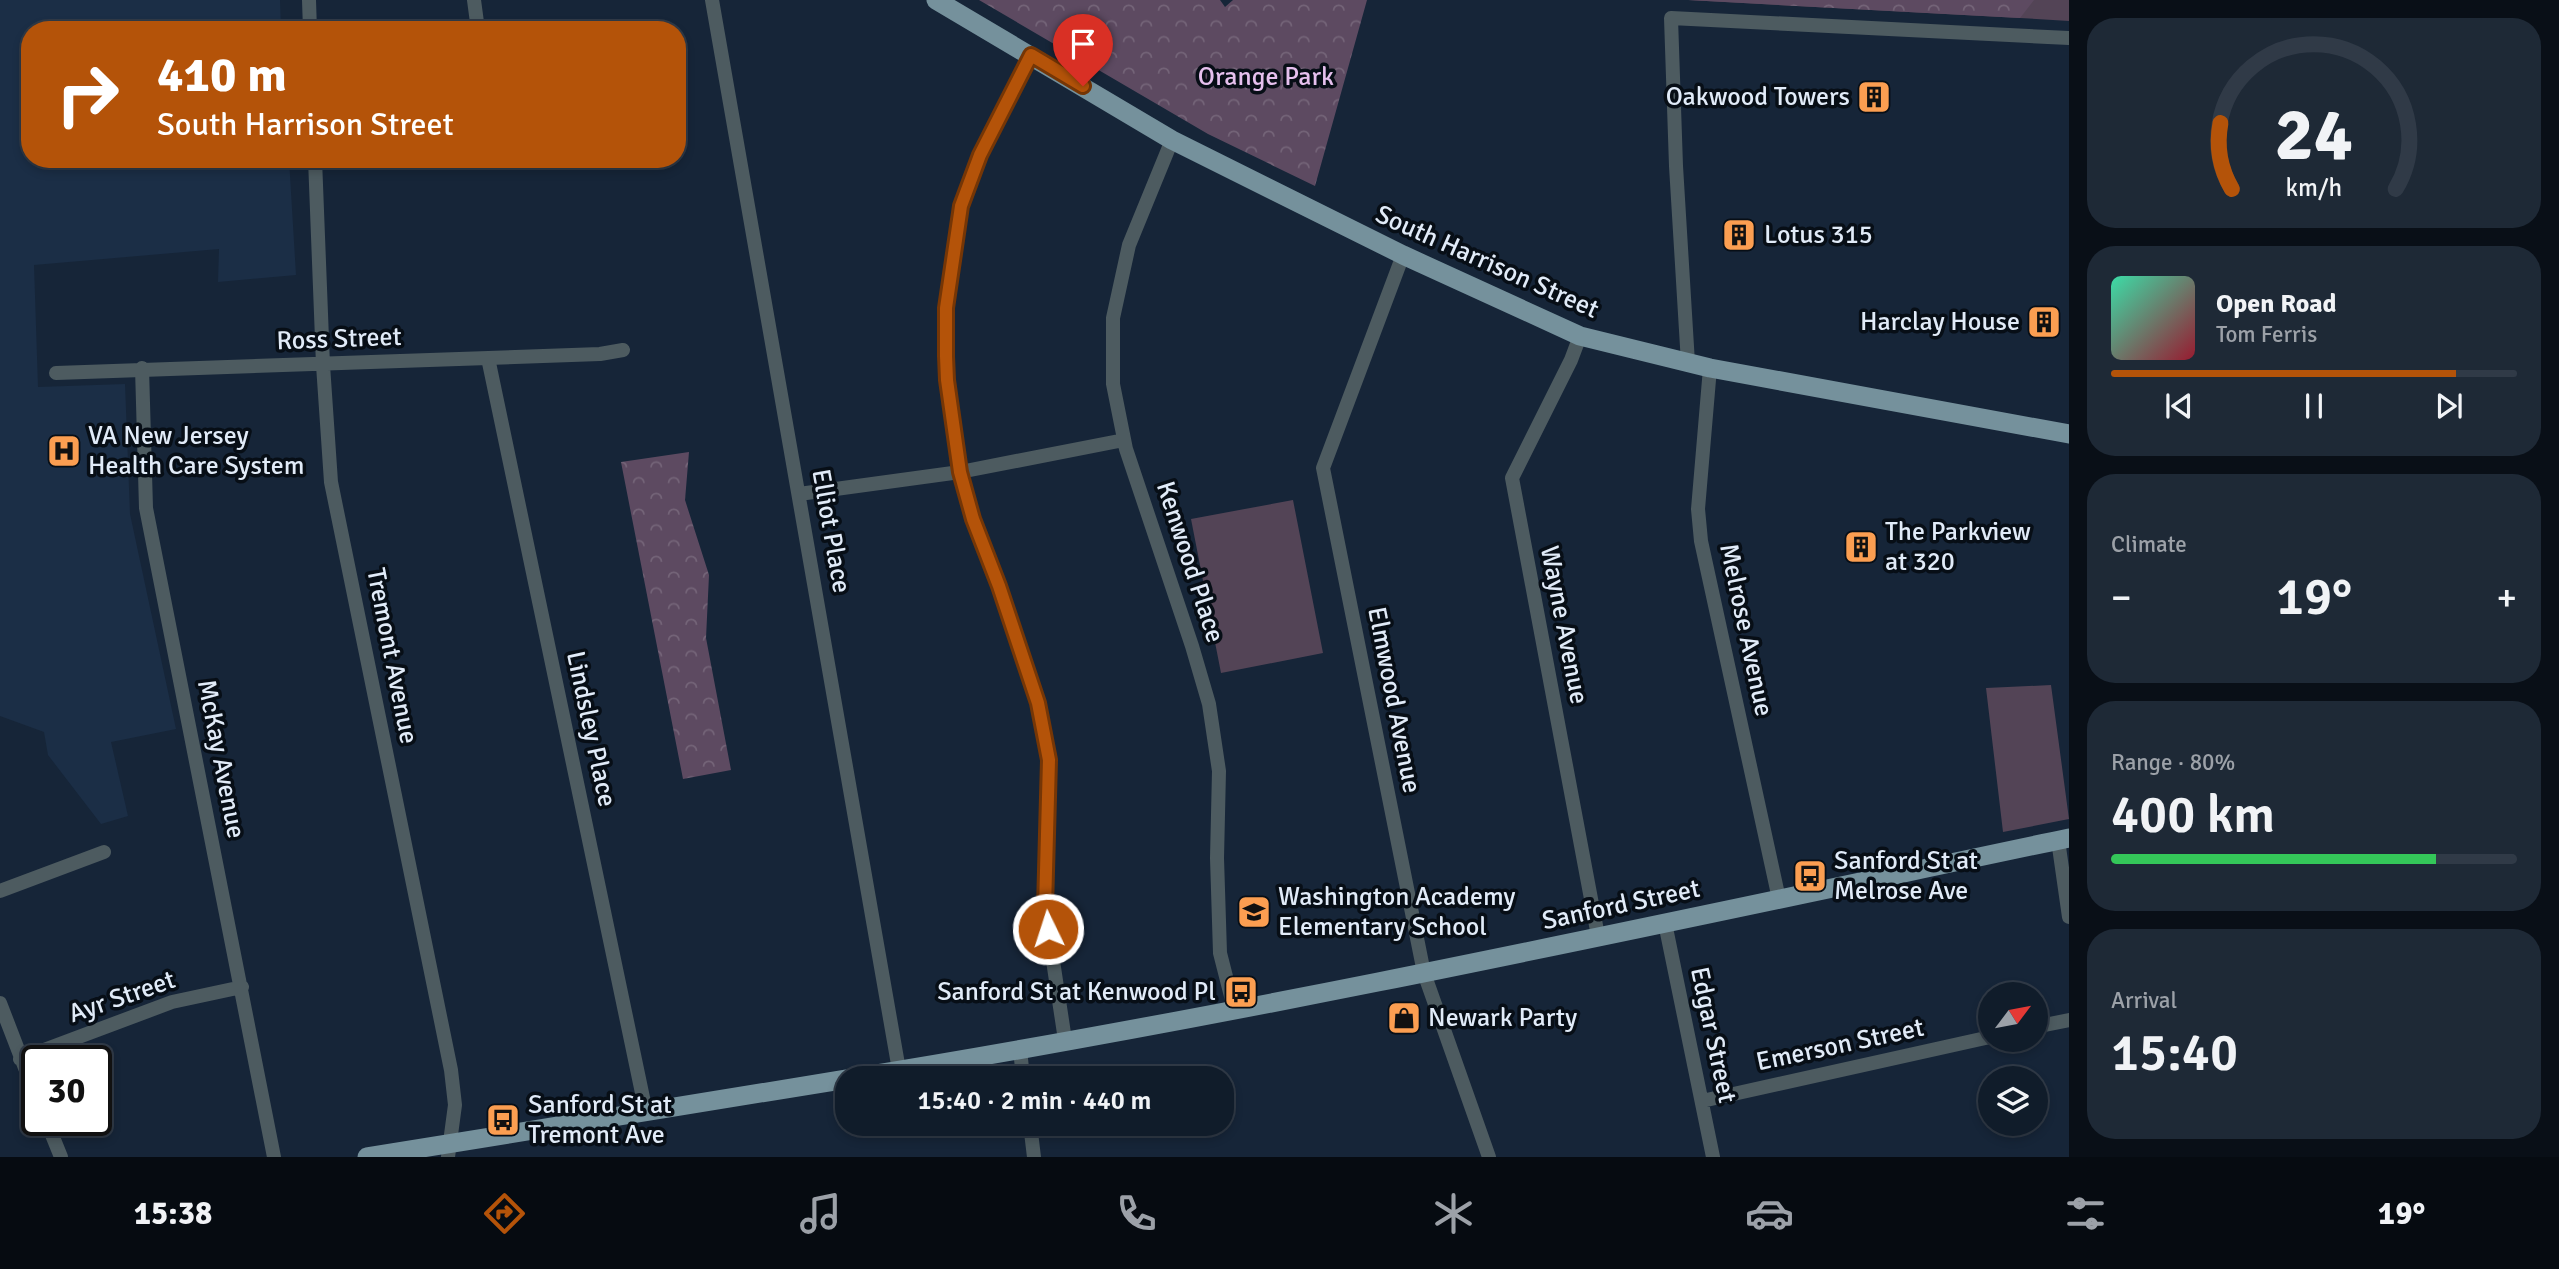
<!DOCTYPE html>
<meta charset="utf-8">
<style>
:root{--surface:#101c2a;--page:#1e2936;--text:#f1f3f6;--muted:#9ca1a8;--line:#303a47;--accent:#b45309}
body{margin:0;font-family:Signika,sans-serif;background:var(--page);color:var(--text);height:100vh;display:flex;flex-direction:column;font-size:26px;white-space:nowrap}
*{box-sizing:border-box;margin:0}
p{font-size:23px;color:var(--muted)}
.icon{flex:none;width:38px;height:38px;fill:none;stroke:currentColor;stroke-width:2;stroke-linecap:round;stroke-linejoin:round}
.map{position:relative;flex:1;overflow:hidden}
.side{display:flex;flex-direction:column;gap:18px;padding:18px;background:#090f17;width:490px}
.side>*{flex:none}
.banner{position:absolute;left:21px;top:21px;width:665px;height:147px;border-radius:28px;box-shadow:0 4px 10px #0003,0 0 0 2px var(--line);background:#b45309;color:#fff;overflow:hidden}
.needle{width:46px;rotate:58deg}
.fabs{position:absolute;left:1978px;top:982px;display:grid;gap:14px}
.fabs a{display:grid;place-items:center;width:70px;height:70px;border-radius:50%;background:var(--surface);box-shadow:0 4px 10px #0003,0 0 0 2px var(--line);font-size:35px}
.speed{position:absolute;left:21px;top:1045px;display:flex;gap:14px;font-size:35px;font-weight:700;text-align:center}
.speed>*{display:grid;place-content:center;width:91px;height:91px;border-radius:50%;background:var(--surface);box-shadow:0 4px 10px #0003,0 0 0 2px var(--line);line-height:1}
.speed .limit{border:4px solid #111;border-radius:10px;background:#fff;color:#111}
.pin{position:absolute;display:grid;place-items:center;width:60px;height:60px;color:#fff;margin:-72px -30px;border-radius:50% 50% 50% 0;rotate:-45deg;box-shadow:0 0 7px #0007}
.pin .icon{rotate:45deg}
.me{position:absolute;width:77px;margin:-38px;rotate:356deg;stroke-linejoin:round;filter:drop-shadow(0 0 5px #0008)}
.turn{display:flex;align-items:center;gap:24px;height:147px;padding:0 21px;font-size:32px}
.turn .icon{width:91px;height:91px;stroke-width:2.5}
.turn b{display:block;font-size:49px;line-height:60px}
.big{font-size:52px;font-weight:600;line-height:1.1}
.side .widget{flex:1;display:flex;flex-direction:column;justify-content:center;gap:10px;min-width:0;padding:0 24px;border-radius:28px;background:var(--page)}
.side .dial{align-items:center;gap:0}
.dial svg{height:182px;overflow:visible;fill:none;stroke:var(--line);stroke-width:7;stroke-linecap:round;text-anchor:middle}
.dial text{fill:var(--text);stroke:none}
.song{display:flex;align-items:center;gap:21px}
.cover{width:84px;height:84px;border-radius:10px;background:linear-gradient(135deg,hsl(160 70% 55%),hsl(350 70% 35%))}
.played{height:7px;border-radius:4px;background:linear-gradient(90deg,var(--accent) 85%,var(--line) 85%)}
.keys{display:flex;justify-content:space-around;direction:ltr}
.heat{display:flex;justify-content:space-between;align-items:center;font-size:38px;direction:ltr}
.charge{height:10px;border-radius:5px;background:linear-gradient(90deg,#34c759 80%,var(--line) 0)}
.trip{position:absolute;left:835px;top:1066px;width:399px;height:70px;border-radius:28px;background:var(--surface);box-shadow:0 4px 10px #0003,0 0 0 2px var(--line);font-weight:600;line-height:70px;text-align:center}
.tab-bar{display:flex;height:112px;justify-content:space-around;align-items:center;background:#060b11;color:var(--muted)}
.tab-bar .icon{width:49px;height:49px}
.tab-bar .active{color:var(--accent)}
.tab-bar b{font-size:32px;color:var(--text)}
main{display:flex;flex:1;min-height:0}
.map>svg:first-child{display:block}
.built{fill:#1b2e46}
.green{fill:#534456}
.forest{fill:url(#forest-crowns)}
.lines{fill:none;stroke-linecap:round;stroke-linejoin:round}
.minor{stroke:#4d5b60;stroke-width:14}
.major{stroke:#75919c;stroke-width:19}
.route-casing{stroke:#753606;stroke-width:18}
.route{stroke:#b45309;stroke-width:12}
.labels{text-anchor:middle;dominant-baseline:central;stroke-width:7;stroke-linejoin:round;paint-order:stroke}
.park-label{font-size:26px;fill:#e6c0ee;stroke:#070e16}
.poi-label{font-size:26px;fill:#e1ebf8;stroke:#070e16;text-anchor:start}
.street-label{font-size:26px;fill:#e1ebf8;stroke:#070e16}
</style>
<main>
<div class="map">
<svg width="2069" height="1157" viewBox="0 0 2069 1157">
<defs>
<pattern id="forest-crowns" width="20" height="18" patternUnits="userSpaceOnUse" patternTransform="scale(1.75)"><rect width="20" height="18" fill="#5d4a61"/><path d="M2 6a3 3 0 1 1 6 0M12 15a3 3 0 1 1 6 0" fill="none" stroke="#746478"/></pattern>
</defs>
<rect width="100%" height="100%" fill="#162538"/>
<path class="built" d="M 0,0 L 280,0 L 281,30 L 30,30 L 30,159 L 289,159 L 296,275 L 218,282 L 219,249 L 34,265 L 38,387 L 125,384 L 130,514 L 176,729 L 111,742 L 128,816 L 101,824 L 48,755 L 44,732 L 0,716 Z"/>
<path class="green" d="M 1688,0 L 2069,0 L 2069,21 L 2020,18 Z
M 1293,500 L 1323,653 L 1221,673 L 1191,519 Z
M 2051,685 L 2069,819 L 2003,832 L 1986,688 Z"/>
<path class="forest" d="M 979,0 L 1220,0 L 1225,7 L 1233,0 L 1367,0 L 1315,186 L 1208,134 Z
M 1688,0 L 2034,0 L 2020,18 Z
M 689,452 L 685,500 L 709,575 L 706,638 L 731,770 L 683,779 L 621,462 Z"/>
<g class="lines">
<path class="minor" d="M 309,0 L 310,30
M 474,0 L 478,30
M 712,0 L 899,1070
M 1031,55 L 980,155 L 961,206 L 946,308 L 947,380 L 960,472 L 973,519 L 999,586 L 1038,703 L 1049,760 L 1045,908 L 1065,1040
M 1172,140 L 1129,245 L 1113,318 L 1113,384 L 1126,449 L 1192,646 L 1209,704 L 1219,771 L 1217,858 L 1220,953 L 1234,1008
M 315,159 L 323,365 L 331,482 L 451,1070 L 455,1105 L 448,1157
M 1403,255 L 1323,468 L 1424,973 L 1489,1157
M 1580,336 L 1571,360 L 1512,478 L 1598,936
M 488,358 L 646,1112
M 1688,363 L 1676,166 L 1671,18 L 2069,38
M 142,368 L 146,508 L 274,1157
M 1710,368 L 1698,509 L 1701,541 L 1779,899
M 56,373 L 600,354 L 623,350
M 799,494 L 960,472 L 1124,440
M 2058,840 L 2069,917
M 0,891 L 104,852
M 1665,923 L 1713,1157
M 0,1003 L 37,1099
M 2035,1027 L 2069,1020
M 1020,1049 L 1023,1078
M 20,1059 L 172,1002 L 242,987
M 1702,1101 L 1990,1037
M 46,1120 L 61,1157
M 1030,1124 L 1034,1157"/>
<path class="major" d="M 936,0 L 1172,140 L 1403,255 L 1580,336 L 1710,368 L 2069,434
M 852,1078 C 1260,1012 1665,923 2069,838
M 367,1157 L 847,1079"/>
</g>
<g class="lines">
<defs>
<path id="route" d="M 1048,929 L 1045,908 L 1049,760 L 1038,703 L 999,586 L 973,519 L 960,472 L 947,380 L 946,356 L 946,308 L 961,206 L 980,155 L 1031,55 L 1083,86"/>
</defs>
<use href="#route" class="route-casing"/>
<use href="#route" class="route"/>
</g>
<defs>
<symbol id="building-square" viewBox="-11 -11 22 22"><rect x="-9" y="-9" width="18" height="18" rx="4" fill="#fb9e51" stroke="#070e16"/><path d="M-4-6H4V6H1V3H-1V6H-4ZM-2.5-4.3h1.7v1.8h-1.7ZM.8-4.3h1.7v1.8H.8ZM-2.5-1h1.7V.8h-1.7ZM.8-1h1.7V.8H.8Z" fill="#111"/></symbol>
<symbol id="hospital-square" viewBox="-11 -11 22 22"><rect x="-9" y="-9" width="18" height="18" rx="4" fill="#fb9e51" stroke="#070e16"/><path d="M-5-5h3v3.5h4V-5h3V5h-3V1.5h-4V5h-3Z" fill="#111"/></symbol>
<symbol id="bus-square" viewBox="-11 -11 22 22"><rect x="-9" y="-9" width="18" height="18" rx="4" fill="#fb9e51" stroke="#070e16"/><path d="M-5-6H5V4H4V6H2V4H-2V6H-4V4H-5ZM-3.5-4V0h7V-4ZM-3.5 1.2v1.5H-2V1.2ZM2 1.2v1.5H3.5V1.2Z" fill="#111"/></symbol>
<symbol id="school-square" viewBox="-11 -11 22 22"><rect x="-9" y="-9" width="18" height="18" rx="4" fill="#fb9e51" stroke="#070e16"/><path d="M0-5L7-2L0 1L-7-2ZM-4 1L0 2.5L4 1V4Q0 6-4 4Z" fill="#111"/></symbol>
<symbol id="shop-square" viewBox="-11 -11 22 22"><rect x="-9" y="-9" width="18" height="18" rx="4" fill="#fb9e51" stroke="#070e16"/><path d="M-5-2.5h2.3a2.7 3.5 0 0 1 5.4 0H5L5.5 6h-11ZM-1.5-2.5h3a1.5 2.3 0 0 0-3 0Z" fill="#111"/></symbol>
</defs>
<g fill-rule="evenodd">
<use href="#building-square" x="1855" y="78" width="38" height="38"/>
<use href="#building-square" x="1720" y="216" width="38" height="38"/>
<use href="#building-square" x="2025" y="303" width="38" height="38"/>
<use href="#hospital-square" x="45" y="432" width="38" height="38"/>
<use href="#building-square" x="1842" y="528" width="38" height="38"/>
<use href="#bus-square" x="1791" y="857" width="38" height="38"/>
<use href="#school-square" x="1235" y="893" width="38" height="38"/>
<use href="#bus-square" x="1222" y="973" width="38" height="38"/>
<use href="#shop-square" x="1385" y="999" width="38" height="38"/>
<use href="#bus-square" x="484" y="1101" width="38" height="38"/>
</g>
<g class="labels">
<g class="park-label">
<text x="1266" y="77">Orange Park</text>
</g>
<g class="poi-label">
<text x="1850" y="97" text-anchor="end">Oakwood Towers</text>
<text x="1764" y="235">Lotus 315</text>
<text x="2020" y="322" text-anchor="end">Harclay House</text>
<text x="88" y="436">VA New Jersey<tspan x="88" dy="30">Health Care System</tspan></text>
<text x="1885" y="532">The Parkview<tspan x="1885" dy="30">at 320</tspan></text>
<text x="1834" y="861">Sanford St at<tspan x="1834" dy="30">Melrose Ave</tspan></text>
<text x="1278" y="897">Washington Academy<tspan x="1278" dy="30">Elementary School</tspan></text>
<text x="1216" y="992" text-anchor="end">Sanford St at Kenwood Pl</text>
<text x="1428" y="1018">Newark Party</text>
<text x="528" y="1105">Sanford St at<tspan x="528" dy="30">Tremont Ave</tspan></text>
</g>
<g class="street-label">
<text transform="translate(1487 262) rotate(24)">South Harrison Street</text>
<text transform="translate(339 339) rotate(-2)">Ross Street</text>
<text transform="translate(831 531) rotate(80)">Elliot Place</text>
<text transform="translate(1190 562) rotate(72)">Kenwood Place</text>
<text transform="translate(1564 625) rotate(79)">Wayne Avenue</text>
<text transform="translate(1746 630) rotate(78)">Melrose Avenue</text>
<text transform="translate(392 656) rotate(79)">Tremont Avenue</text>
<text transform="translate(1394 700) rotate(79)">Elmwood Avenue</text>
<text transform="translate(591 729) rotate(78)">Lindsley Place</text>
<text transform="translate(221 759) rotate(79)">McKay Avenue</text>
<text transform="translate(1621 905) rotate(-12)">Sanford Street</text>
<text transform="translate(122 997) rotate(-19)">Ayr Street</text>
<text transform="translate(1713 1035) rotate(78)">Edgar Street</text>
<text transform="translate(1840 1045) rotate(-12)">Emerson Street</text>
</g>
</g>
</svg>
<div class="fabs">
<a><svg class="needle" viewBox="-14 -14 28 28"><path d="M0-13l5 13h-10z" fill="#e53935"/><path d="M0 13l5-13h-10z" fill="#9ca1a8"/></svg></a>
<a><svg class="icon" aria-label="layers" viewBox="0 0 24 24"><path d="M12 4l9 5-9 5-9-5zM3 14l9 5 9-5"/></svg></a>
</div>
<div class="speed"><div class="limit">30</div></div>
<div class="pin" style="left:1083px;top:86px;background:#d93025"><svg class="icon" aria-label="arrive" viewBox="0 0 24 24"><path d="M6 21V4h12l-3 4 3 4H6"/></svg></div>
<svg class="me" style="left:1048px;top:929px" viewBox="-20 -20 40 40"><circle r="17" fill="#b45309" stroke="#fff" stroke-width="3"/><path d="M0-11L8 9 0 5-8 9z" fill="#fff"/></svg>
<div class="trip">15:40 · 2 min · 440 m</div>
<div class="banner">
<div class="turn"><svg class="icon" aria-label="right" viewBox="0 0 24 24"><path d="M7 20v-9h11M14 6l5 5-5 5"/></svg><div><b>410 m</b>South Harrison Street</div></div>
</div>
</div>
<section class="side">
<div class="widget dial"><svg viewBox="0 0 100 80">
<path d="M14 69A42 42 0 1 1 86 69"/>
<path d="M14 69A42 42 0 0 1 9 40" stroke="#b45309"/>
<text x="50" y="56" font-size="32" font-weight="700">24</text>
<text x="50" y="72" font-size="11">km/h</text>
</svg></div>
<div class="widget">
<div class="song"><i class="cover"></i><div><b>Open Road</b><p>Tom Ferris</p></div></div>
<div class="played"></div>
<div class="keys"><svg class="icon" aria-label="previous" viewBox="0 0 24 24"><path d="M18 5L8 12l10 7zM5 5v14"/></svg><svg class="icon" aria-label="pause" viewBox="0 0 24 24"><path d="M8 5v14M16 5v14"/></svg><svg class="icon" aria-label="next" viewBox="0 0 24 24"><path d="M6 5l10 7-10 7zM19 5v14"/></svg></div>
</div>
<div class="widget"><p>Climate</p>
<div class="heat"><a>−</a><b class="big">19°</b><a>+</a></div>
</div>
<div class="widget"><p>Range · 80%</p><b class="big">400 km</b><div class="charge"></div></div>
<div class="widget"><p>Arrival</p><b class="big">15:40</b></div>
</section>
</main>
<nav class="tab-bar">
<b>15:38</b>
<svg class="icon active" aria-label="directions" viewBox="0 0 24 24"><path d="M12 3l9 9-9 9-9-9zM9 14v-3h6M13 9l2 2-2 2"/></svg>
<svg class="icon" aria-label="music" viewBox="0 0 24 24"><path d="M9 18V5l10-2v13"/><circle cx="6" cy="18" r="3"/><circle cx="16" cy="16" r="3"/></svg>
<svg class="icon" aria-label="phone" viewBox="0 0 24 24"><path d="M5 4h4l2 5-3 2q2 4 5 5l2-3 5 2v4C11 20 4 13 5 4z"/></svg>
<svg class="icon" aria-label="climate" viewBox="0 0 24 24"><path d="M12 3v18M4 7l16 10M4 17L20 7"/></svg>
<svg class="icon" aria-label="car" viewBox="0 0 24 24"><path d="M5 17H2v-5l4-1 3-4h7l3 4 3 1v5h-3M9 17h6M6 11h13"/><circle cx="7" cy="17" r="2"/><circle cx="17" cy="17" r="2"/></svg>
<svg class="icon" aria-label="filters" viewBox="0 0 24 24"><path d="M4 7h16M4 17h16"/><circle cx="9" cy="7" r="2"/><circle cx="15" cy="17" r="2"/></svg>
<b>19°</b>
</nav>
